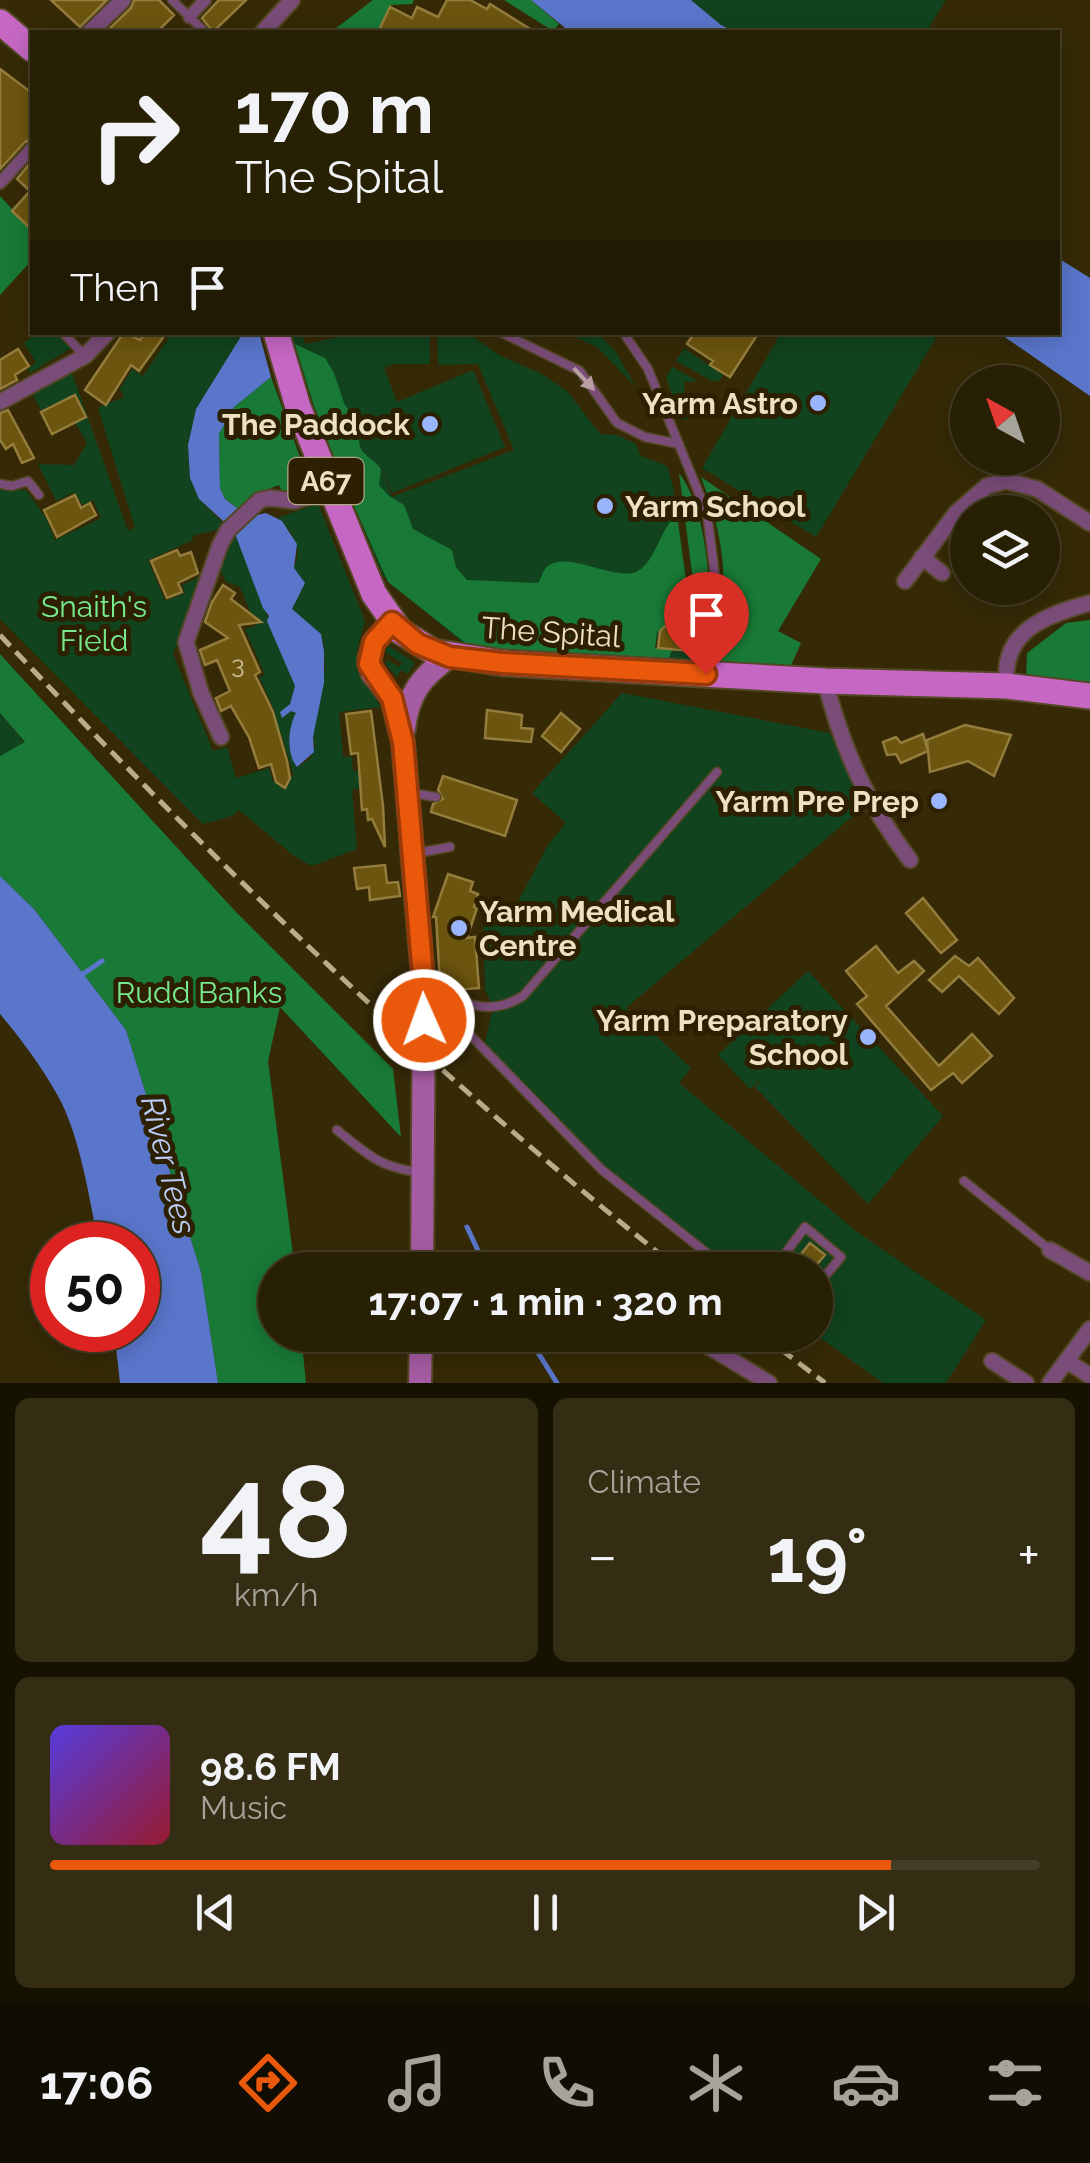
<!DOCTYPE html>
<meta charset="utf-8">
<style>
:root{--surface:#282004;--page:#342d13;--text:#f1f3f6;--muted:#a5a39a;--line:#443e26;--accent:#ea580c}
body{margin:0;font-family:Raleway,sans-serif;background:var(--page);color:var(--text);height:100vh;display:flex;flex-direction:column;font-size:38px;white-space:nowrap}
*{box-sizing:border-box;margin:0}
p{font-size:32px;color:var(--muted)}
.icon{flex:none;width:55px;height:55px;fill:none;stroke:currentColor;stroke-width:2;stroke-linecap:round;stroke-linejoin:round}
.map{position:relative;height:1383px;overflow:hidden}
.details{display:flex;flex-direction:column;gap:15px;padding:15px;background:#161202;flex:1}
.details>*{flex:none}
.top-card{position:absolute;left:30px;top:30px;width:1030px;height:305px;border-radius:0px;box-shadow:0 5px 25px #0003,0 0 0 2px var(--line);background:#282004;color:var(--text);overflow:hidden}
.needle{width:65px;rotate:320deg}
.buttons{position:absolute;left:950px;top:365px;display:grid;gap:20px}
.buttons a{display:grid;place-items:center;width:110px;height:110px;border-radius:50%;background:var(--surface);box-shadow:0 5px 25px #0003,0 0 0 2px var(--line);font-size:50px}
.speed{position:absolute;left:30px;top:1222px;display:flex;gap:20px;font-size:50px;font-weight:700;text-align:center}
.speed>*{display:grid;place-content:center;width:130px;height:130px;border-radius:50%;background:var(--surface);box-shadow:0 5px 25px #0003,0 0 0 2px var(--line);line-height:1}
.speed .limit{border:15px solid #d22;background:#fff;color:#111}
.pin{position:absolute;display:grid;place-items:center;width:85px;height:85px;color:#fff;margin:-102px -42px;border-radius:50% 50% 50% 0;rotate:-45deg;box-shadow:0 0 10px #0007}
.pin .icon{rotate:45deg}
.me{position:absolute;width:110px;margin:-55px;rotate:358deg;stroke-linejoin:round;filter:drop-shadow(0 0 8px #0008)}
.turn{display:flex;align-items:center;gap:35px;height:210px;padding:0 40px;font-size:45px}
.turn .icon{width:130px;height:130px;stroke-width:2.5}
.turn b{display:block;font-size:70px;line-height:85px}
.then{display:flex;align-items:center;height:95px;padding:0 40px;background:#0003;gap:20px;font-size:38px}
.big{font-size:75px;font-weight:700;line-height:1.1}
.details .card{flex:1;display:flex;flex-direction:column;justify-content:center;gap:15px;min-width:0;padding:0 35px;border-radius:15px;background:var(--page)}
.details .dial{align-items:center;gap:0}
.dial b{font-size:130px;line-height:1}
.song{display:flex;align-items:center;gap:30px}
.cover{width:120px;height:120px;border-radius:15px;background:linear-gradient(135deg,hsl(250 70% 55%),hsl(350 70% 35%))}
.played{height:10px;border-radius:5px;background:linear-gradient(90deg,var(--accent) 85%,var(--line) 85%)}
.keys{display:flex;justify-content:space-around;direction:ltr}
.heat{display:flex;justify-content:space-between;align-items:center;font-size:55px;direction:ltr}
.details .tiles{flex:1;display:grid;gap:15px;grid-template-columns:1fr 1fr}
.card:last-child{grid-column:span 2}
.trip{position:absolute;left:258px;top:1252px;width:575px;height:100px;border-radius:50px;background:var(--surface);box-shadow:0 5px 25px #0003,0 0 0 2px var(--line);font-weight:700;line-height:100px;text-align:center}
.tabs{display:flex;height:160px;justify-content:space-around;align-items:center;background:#100d02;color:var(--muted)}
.tabs .icon{width:70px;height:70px}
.tabs .current{color:var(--accent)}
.tabs b{font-size:45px;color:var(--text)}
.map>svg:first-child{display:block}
.green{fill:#11431e}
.forest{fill:#187a36}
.water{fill:#5a76cb}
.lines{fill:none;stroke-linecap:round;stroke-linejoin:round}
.stream{stroke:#5a76cb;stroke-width:5}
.building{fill:#6c550f;stroke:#947c3d;stroke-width:2.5}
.service-casing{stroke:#534724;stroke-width:11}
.pedestrian-casing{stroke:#534724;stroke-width:15}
.minor-casing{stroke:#534724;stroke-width:19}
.secondary-casing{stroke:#534724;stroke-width:26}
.primary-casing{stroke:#534724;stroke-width:29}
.service{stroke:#7a4c78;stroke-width:8}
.pedestrian{stroke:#7a4c78;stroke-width:11}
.minor{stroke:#7a4c78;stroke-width:15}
.secondary{stroke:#a55ca2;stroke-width:22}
.primary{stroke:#c668c3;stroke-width:25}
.rail{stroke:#b9ac8b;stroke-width:5;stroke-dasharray:15 8;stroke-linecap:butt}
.oneway{fill:#ba9ea1}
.route-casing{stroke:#983908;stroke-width:25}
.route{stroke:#ea580c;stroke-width:18}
.poi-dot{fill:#9ab5fd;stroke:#2c2000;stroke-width:4}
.labels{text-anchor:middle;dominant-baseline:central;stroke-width:10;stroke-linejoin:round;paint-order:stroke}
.number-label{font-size:25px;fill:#cebe95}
.shield{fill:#2c2000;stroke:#b4a788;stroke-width:2.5}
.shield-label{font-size:28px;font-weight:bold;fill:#eee1c2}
.poi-label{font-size:30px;font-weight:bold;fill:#eee1c2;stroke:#2c2000;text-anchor:end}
.park-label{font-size:30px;fill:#77ea8f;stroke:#2c2000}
.street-label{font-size:30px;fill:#eee1c2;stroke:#2c2000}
.water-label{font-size:32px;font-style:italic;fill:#bacbf8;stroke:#2c2000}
</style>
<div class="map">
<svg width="1090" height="1383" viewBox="0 0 1090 1383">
<rect width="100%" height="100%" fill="#362a06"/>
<path class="green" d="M 691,0 L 946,0 L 926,32 L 736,32 L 721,25 Z
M 37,333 L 55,333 L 71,348 L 30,373 L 28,369 L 36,362 L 24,343 Z
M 172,333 L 243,333 L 196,409 L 188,445 L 190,478 L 199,499 L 225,525 L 221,529 L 192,536 L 193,540 L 148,560 L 165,601 L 185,593 L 182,585 L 199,577 L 202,584 L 173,654 L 213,751 L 227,747 L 236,778 L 269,768 L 273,781 L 282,788 L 287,786 L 293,774 L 280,730 L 269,733 L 260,720 L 275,712 L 259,677 L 265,675 L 245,629 L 256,626 L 240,587 L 226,582 L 218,565 L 234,531 L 295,686 L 290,704 L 280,713 L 283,717 L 291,711 L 296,713 C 289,729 285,754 297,767 L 310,759 L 315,747 L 313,737 L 325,668 L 323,639 L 292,609 L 305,583 L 294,568 C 303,547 293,531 277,518 L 314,505 L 319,506 L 365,621 L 356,653 L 358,673 L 381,707 L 339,712 L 343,757 L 352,757 L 353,771 L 359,771 L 361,788 L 352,790 L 357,849 L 312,866 L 294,856 L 239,810 L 232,816 L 203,824 L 0,619 L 0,490 L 26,490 L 46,518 L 55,540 L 101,518 L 93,500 L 82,505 L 75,492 L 56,501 L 38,464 L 74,465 L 87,443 L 75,423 L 87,417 L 76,394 L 41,410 L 32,393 L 72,373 L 128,531 L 135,528 L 98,408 L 124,397 L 120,389 L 132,369 L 143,376 Z
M 295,333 L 302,333 L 305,344 L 344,336 L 344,333 L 430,333 L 430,364 L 394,364 L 384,368 L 397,402 L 473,370 L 505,447 L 392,493 L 381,468 L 392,497 L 514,450 L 478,364 L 438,365 L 437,333 L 468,333 L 499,355 L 542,374 L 568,392 L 600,434 L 616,435 L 635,443 L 641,456 L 667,466 L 673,486 L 691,617 L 682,609 C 667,621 658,628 655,648 L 696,654 L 696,658 L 685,661 L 482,649 L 462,642 L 383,576 L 313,403 L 292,337 Z
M 568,333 L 599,334 L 616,352 L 635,386 L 598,348 Z
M 927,333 L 936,338 L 816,537 L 702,468 L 781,333 Z
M 684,348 L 723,375 L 719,381 L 712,381 L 676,361 Z
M 672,367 L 698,381 L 684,382 L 686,413 L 703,411 L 699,417 L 682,420 L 666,378 Z
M 389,646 L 415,663 L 408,674 L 401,670 L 397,677 L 385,664 L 388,660 L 399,667 L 402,663 L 385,652 Z
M 622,693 L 830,733 L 865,806 L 626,1008 L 691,1068 L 679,1083 L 857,1232 L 986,1320 L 946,1383 L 883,1383 L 815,1334 L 815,1270 L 728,1270 L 602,1170 L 484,1047 L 493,1007 L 485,989 L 483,909 L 511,915 L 548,845 L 566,823 L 532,793 Z
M 0,713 L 25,743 L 0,756 Z
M 808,971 L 943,1116 L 868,1204 L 755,1087 L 762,1079 L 750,1089 L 718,1055 Z"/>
<path class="forest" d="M 373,0 L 414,0 L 412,4 L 391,5 L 377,32 L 331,32 Z
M 504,0 L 531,0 L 559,24 L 553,31 Z
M 0,196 L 32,231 L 32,260 L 0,295 Z
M 295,344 L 325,358 L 334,373 L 344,403 L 360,429 C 355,456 368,452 381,469 L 379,485 L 389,496 L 404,505 L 413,529 L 452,550 L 456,567 L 467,580 L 538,583 C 541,579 542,573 545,569 C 562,547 613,581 636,572 C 656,563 659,529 677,515 L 691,617 L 682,609 L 657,632 L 655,648 L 672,650 L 668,660 L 472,648 L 388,582 L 347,490 L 313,403 Z
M 271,377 L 306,474 L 295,478 L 298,488 L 283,494 L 279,485 L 255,494 L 240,510 L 225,499 L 220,488 L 219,434 L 234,407 Z
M 679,473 C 705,507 713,582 706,624 L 698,619 Z
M 701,477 L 821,559 L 778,631 L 801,643 L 789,670 L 716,662 C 727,586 729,551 701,477 Z
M 1090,620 L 1090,685 L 1026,679 L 1027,653 L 1066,623 Z
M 0,654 L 235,911 L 393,1069 L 401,1137 L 280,1007 L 268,1061 L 295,1270 L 275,1270 L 275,1335 L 301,1335 L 306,1383 L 218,1383 L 201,1272 L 126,1030 L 34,909 L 0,876 L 0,756 L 25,742 L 0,713 Z"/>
<path class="water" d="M 531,0 L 691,0 L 721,25 L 736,32 L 570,32 Z
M 1058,258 L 1090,278 L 1090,396 L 999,333 L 1058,332 Z
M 243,333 L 259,333 L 271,377 L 234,407 L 219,434 L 220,488 L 225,499 L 249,517 L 266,513 L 282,521 L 297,544 L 294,568 L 305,583 L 292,609 L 321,634 L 324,651 L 324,683 L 313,737 L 314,752 L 297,767 C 286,754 288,727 296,713 L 291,711 L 282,718 L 280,712 L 290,704 L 295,686 L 267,621 L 269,616 L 263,608 L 234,531 L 199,499 L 190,478 L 188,445 L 196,409 Z
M 0,876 L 34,909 L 126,1030 L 201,1272 L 218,1383 L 120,1383 L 114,1330 L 138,1330 L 138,1245 L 99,1245 C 89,1199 81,1138 58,1096 C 42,1067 21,1039 0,1014 Z"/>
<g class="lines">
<path class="stream" d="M 80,976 L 102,961
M 467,1227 L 487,1270
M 527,1335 L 557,1383"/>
</g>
<path class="building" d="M 51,0 L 107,0 L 80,27 Z
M 134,0 L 159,0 L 174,15 L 157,32 L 106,32 L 131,8 Z
M 219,0 L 246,0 L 213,32 L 202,18 Z
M 447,0 L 470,0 L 487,9 L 490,4 L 535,32 L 378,32 L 390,7 L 412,18 L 417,7 L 438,17 Z
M 0,69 L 32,93 L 32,139 L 25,142 L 0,169 Z
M 32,161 L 32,230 L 12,211 L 30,191 L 17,179 Z
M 124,332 L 140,340 L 145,332 L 167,332 L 139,371 L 131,365 L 106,405 L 85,390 Z
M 695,332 L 759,332 L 730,377 L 710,365 L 713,361 L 687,344 Z
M 18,349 L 29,366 L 15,375 L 17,380 L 0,389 L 0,360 Z
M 75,395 L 86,417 L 52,434 L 41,412 Z
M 8,410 L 34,458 L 22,463 L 13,444 L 6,449 L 0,440 L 0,413 Z
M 75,495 L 81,508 L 90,503 L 96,515 L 57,537 L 44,510 Z
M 177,550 L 180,556 L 191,552 L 198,573 L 178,583 L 182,592 L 167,598 L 151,561 Z
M 223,585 L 235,593 L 231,599 L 261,622 L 239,625 L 260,672 L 255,675 L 273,712 L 287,761 L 290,778 L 285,788 L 276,782 L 271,764 L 259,768 L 249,737 L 231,706 L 221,711 L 216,698 L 230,691 L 217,660 L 205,665 L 200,650 L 228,638 L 205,622 L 212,602 Z
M 665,626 L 678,627 L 678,633 L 701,635 L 699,652 L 658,648 L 660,631 Z
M 487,710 L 522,715 L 521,728 L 533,729 L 531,742 L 485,738 Z
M 371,711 L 383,806 L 385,847 L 372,819 L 368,820 L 367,809 L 362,810 L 358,753 L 351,754 L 346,714 Z
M 561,713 L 580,729 L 561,752 L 542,736 Z
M 965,725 L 1011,735 L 994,776 L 968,761 L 930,772 L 927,740 Z
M 923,734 L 928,751 L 901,763 L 896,754 L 887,755 L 883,742 L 896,737 L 901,743 Z
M 443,776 L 517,800 L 505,836 L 431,812 L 433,804 L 443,799 L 438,790 Z
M 385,865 L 387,883 L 398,882 L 400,896 L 370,900 L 369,887 L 357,889 L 354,868 Z
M 448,874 L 473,882 L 470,891 L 478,894 L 474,907 L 477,908 L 467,938 L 475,937 L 479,988 L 455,990 L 454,981 L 440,982 L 436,917 L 433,917 Z
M 923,898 L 957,940 L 941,953 L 906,913 Z
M 876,946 L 898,973 L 914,961 L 924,971 L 886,1006 L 939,1066 L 972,1034 L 992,1056 L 962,1083 L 953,1073 L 931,1090 L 857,1004 L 867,996 L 846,971 Z
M 955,956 L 969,966 L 978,958 L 1014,998 L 999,1014 L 959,976 L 942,992 L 929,980 Z
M 810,1243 L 825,1255 L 812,1270 L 788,1270 Z"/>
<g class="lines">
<defs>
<path id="service" d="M 172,0 L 205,32
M 62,332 L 85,356
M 500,332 L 580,371 L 617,423 L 645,437 L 679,444
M 623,332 L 648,369 L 707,513 L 718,599 L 706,672
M 0,484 L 12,486 L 28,481 L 39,495
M 411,793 L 436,797
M 417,853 L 450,847
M 428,990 C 465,1002 488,1018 523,996 L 717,772
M 431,995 L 602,1170 L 728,1270
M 337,1130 C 367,1154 379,1167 418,1172
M 964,1181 L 1050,1250
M 773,1270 L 805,1227 L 841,1257 L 815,1288"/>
<path id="pedestrian" d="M 189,17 L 205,0
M 0,183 L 32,148"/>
<path id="minor" d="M 90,32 L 123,0
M 263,32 L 292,0
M 0,402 L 85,356 L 108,332
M 922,557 L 942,573
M 905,581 L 956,513 L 987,486 L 1006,481 L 1037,489 L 1090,523
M 825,681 C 843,750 866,802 910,860
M 1007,686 C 1000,631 1046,615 1090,603
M 221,737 L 201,693 L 186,642 L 220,545 L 228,530 L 260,500 L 270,498 L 294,501 L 329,489
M 1050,1250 L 1090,1273
M 690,1335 L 769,1383
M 992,1361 L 1026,1383
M 1067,1361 L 1090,1376
M 1050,1383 L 1090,1329"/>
<path id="secondary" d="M 392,622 L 374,642 L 369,659 L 372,673 L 392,698 L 403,742 L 417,909 L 424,989 L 422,1270
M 404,729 C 408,694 421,677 449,657
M 420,1383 L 421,1335"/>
<path id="primary" d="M 0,22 L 32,49
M 276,332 L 298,407 L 374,594 L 400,631 L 434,652 L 503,663 L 825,681 L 1007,686 L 1090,696"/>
</defs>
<use href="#service" class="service-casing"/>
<use href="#pedestrian" class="pedestrian-casing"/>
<use href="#minor" class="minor-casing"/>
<use href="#secondary" class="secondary-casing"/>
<use href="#primary" class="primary-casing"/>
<use href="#service" class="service"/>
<use href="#pedestrian" class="pedestrian"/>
<use href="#minor" class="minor"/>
<use href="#secondary" class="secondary"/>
<use href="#primary" class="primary"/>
<path class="rail" d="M 0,635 C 212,861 437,1078 680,1270
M 762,1335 L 825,1383"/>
</g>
<defs><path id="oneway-solid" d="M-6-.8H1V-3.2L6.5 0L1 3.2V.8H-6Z" transform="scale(2.5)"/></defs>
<use class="oneway" href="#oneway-solid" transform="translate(584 379) rotate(47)"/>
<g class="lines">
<defs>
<path id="route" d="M 424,1020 L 424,988 L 403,742 L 392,698 L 369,664 L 374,642 L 392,622 L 418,644 L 450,657 L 503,663 L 706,674"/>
</defs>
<use href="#route" class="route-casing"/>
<use href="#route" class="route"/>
</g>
<g class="poi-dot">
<circle cx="818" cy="403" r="10"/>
<circle cx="430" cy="424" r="10"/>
<circle cx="605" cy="506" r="10"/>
<circle cx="939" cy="801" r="10"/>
<circle cx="459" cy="928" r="10"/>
<circle cx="868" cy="1037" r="10"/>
</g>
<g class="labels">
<g class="number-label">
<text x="238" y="664">3</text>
</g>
<rect class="shield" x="288.5" y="458" width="75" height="46" rx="8"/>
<g class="shield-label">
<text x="326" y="481">A67</text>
</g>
<g class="poi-label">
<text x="798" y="403">Yarm Astro</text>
<text x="410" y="424">The Paddock</text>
<text x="625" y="506" text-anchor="start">Yarm School</text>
<text x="919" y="801">Yarm Pre Prep</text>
<text x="479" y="911" text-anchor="start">Yarm Medical<tspan x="479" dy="34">Centre</tspan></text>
<text x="848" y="1020">Yarm Preparatory<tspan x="848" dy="34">School</tspan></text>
</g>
<g class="park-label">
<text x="94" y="606">Snaith's<tspan x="94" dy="34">Field</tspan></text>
<text x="199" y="992">Rudd Banks</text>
</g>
<g class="street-label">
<text transform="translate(551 632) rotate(4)">The Spital</text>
</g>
<g class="water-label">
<text transform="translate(169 1165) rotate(76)">River Tees</text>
</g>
</g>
</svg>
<div class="buttons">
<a><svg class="needle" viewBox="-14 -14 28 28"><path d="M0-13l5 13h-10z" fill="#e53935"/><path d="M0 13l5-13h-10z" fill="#a5a39a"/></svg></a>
<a><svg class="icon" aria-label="layers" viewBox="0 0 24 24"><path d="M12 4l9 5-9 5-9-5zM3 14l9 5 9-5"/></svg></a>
</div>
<div class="speed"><div class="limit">50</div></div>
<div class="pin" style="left:706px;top:674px;background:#d93025"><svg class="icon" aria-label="arrive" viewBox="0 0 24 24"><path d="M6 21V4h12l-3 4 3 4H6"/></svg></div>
<svg class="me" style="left:424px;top:1020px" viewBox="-20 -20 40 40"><circle r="17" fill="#ea580c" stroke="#fff" stroke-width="3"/><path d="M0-11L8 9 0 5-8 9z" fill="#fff"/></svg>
<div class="trip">17:07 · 1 min · 320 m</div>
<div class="top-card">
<div class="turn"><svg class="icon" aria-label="right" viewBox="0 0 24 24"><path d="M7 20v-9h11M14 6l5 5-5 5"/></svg><div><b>170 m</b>The Spital</div></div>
<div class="then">Then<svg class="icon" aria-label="arrive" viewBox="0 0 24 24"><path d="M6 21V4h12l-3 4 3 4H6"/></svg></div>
</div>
</div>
<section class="details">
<div class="tiles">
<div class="card dial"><b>48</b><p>km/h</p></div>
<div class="card"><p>Climate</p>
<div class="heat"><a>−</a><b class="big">19°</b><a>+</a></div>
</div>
<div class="card">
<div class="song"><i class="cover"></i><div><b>98.6 FM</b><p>Music</p></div></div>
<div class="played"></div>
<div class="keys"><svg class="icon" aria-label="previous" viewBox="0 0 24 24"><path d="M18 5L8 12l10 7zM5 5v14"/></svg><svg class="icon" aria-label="pause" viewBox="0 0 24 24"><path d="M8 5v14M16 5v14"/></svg><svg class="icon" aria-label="next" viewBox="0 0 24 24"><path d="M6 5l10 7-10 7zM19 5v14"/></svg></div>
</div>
</div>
</section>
<nav class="tabs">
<b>17:06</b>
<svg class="icon current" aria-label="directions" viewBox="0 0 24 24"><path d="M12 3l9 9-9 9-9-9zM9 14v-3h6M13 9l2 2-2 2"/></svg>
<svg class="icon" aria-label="music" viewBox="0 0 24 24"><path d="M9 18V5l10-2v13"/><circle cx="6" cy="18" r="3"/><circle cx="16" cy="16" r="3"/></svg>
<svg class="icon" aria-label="phone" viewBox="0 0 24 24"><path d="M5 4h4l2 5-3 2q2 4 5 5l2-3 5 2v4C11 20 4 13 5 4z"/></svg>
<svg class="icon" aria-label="climate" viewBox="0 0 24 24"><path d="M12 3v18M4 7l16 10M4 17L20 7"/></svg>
<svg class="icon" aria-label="car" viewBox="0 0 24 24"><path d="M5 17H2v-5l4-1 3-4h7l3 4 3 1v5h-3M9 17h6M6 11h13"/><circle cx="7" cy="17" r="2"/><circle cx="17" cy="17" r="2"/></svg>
<svg class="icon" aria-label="filters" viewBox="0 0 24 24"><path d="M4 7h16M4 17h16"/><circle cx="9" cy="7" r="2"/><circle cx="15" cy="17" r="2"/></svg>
</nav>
